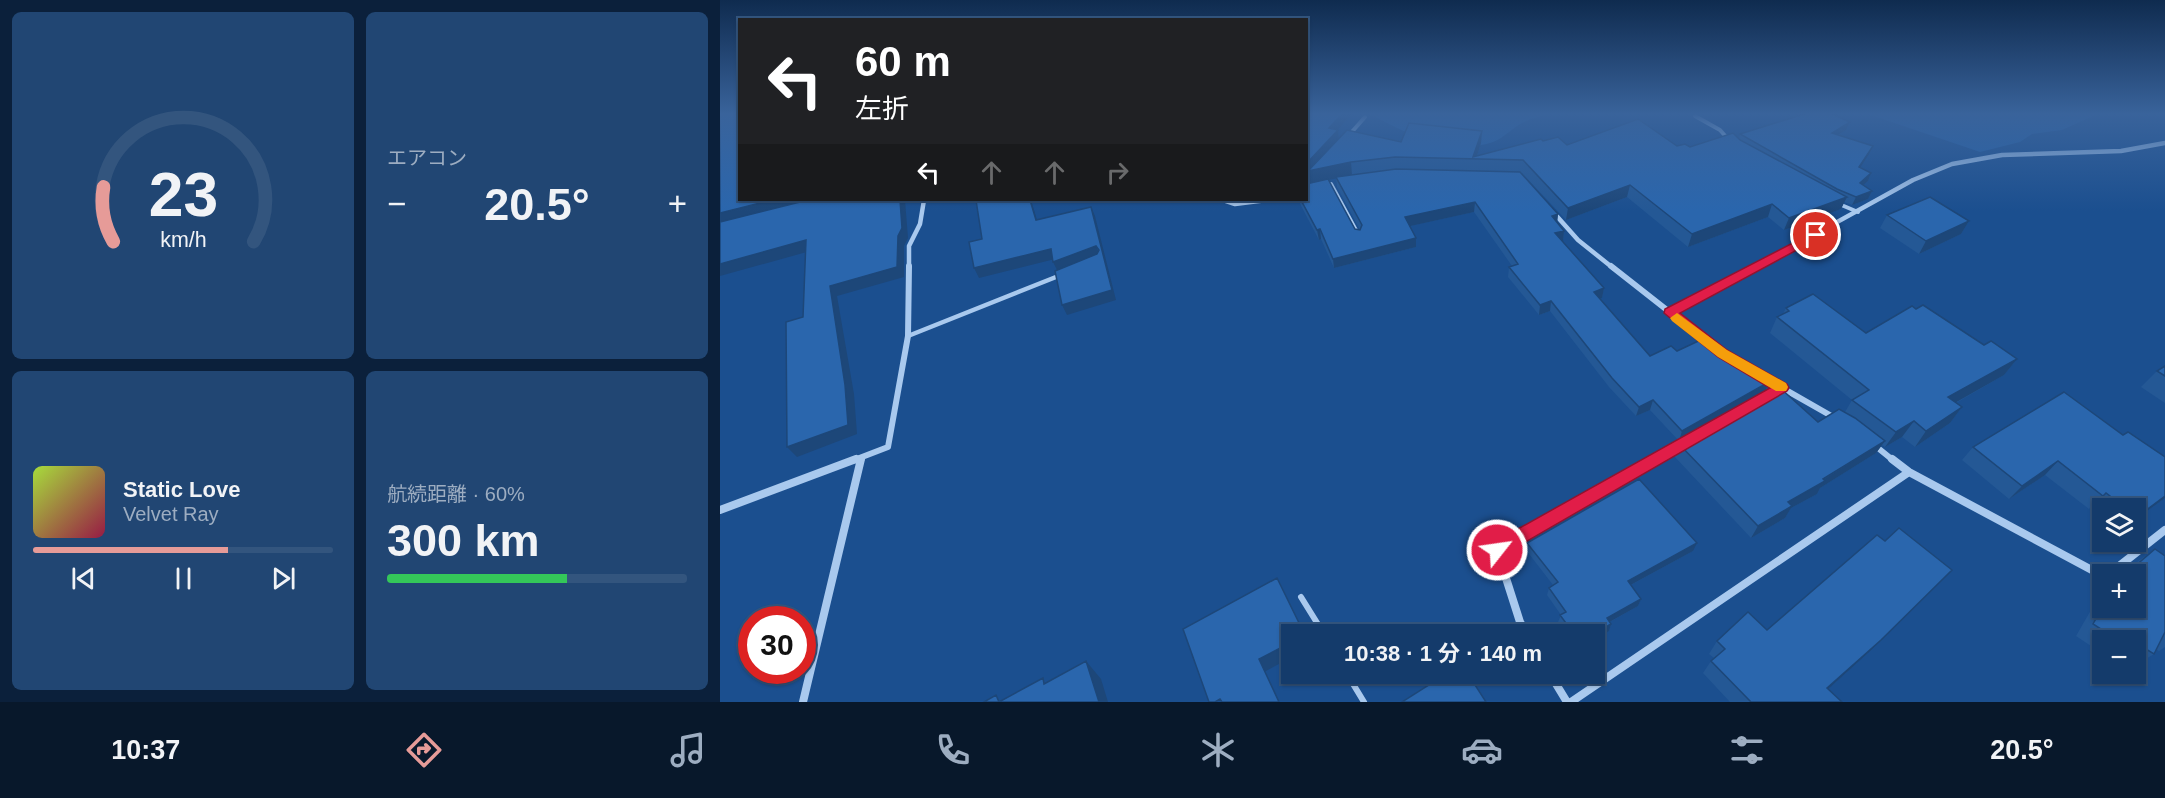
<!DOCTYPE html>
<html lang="ja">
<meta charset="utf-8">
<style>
:root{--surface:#143b6b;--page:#214673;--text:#f1f3f6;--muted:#9dadc1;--line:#33557e;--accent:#e69b98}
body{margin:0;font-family:Helvetica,"Noto Sans JP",sans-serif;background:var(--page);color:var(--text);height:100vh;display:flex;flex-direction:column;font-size:22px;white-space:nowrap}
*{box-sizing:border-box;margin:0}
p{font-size:20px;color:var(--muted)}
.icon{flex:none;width:33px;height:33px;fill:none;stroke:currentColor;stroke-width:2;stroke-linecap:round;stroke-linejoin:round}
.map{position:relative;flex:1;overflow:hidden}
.panel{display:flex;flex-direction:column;gap:12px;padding:12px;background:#0b203b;width:720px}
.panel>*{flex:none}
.hud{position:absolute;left:18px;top:18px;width:570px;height:183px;border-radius:0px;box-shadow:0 2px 4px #0004,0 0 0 2px var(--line);background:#202124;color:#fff;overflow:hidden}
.controls{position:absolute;left:1372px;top:498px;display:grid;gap:12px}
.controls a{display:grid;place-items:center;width:54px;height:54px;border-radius:0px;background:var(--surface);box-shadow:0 2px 4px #0004,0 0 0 2px var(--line);font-size:30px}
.speed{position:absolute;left:18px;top:606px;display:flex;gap:12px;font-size:30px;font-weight:700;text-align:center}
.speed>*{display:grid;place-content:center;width:78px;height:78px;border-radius:50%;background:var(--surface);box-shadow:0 2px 4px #0004,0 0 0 2px var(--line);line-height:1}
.speed .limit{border:9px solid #d22;background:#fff;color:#111}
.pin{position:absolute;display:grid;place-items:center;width:51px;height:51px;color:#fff;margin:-26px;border:3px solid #fff;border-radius:50%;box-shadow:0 2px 6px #0007}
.me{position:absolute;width:66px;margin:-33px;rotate:60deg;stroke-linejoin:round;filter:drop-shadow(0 0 4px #0008)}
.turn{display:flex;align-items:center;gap:21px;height:126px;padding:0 18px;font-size:27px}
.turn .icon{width:78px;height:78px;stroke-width:2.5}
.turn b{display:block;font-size:42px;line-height:51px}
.lanes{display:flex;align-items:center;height:57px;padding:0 18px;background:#0003;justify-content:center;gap:30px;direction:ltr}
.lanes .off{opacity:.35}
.big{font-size:45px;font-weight:700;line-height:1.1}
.panel .tile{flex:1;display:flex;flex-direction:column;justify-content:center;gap:9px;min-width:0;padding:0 21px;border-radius:9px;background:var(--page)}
.panel .dial{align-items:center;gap:0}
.dial svg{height:156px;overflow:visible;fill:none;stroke:var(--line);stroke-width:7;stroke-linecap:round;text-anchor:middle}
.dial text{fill:var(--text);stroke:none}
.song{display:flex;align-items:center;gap:18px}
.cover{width:72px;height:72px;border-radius:9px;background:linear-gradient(135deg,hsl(80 70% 55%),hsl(340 70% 35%))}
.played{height:6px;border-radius:3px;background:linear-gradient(90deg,var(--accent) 65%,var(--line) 65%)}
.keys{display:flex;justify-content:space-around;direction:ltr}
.heat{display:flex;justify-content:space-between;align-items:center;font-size:33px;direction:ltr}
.charge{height:9px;border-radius:4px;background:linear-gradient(90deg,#34c759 60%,var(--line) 0)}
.panel .tiles{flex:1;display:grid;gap:12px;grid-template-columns:repeat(2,1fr)}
.trip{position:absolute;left:561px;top:624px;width:324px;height:60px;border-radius:0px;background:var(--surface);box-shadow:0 2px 4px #0004,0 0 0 2px var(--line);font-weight:700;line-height:60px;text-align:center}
.dock{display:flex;height:96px;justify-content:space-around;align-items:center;background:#08182b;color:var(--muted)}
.dock .icon{width:42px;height:42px}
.dock .current{color:var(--accent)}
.dock b{font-size:27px;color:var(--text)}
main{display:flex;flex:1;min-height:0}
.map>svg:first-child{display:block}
.green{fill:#2461a8}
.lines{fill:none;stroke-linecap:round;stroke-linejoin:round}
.service-far2{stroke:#a9c9ee;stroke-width:4}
.service-far1{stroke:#a9c9ee;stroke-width:4.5}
.service{stroke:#a9c9ee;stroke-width:6}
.minor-far2{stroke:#a9c9ee;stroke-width:4.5}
.minor-far1{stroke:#a9c9ee;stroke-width:6}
.minor{stroke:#a9c9ee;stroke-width:8}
.wall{fill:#245895;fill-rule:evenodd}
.shaded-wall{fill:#1d4779}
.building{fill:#2a66ad;stroke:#1d4779;stroke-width:1.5}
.route{fill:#e11d48;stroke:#92132f;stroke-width:1.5}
.slow{fill:#f59e0b}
</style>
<main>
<section class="panel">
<div class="tiles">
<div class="tile dial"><svg viewBox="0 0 100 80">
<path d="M14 69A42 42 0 1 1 86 69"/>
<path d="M14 69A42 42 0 0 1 9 41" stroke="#e69b98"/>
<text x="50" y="56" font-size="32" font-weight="700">23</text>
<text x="50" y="72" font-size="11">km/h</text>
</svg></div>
<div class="tile"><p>エアコン</p>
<div class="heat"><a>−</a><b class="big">20.5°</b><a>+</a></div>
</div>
<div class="tile">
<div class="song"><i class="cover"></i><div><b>Static Love</b><p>Velvet Ray</p></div></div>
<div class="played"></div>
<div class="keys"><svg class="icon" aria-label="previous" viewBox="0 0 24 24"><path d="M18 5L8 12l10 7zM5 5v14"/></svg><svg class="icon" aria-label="pause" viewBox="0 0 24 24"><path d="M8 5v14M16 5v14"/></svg><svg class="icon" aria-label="next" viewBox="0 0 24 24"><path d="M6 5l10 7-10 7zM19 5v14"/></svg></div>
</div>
<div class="tile"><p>航続距離 · 60%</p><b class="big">300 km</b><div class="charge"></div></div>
</div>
</section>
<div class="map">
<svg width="1445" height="702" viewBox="0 0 1445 702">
<rect width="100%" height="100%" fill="#1b4f8f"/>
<path class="green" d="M 649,113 L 831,113 C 822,116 812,118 804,122 C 793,127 784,138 773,142 C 733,156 683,133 649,113 Z
M 1145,113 L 1380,113 L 1342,130 L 1312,134 L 1300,142 L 1260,152 Z"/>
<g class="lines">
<path class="service-far2" d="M 975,116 L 1000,130 L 1008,139
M 630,134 L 645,117
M 611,184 L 638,234
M 1119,204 L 1138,212"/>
<path class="service-far1" d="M 188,336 L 341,275"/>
<path class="service" d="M 581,597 L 604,634
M 627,674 L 644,702"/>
<path class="minor-far2" d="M 503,200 L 515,204 L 547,200
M 834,213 L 858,240 L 893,268
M 189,268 L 189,246 L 200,224 L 204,200
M 1034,268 L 1193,180 L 1232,164 L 1282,155 L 1401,151 L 1445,143"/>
<path class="minor-far1" d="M 891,266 L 989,343
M 950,313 L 1037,266
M 1038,374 L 1115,418
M 1153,444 L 1174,461
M 132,461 L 142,457
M 141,461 L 142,457 L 168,447 L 188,336 L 189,266
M 933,461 L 962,444"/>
<path class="minor" d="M 1172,459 L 1189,472 L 1383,576
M 0,510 L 136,459
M 1389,574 L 1445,530
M 807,634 L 800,622 L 777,550 L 936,459
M 830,674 L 847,702
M 83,702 L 141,459
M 851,702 L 1189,472"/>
</g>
<path class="wall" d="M 586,113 L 633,113 L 617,130 L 618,130 L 619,138 L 681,142 L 762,131 L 761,143 L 757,156 L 823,141 L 847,145 L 970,147 L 1019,139 L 1020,134 L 1130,122 L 1126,130 L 1119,135 L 1149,154 L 1140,168 L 1151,173 L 1148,181 L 1143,185 L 1152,191 L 1148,199 L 1132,205 L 1124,202 L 1121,209 L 1064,230 L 1048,217 L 968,247 L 907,197 L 846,220 L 802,173 L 800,173 L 838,214 L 837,222 L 844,231 L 843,241 L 842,241 L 884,288 L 882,298 L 880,299 L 930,356 L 957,351 L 1001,349 L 1049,382 L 1045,392 L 959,441 L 930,410 L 916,416 L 889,387 L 830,311 L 819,315 L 788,277 L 789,267 L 792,266 L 754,212 L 690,226 L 696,247 L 614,268 L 601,239 L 599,240 L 578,200 L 586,200 L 590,183 L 589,173 L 586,175 ZM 616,178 L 617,187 L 640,230 L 635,229 L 608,180 Z
M 1167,215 L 1249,221 L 1241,234 L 1199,254 L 1160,228 Z
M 1066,308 L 1146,333 L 1196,309 L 1264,345 L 1297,359 L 1284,375 L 1236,403 L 1242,407 L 1230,423 L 1195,447 L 1182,437 L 1165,447 L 1162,445 L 1156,453 L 1100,488 L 1097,494 L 1071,508 L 1065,518 L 1031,538 L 954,456 L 958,443 L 1098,422 L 1125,412 L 1132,400 L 1050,333 L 1057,317 L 1063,314 Z
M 1445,366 L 1445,403 L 1421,387 L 1437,371 Z
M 1344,392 L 1445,498 L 1416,519 L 1416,508 L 1383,508 L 1383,515 L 1371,506 L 1369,509 L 1325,475 L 1289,499 L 1242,460 L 1253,447 Z
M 1165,541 L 1148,653 L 1108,689 L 1122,702 L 1010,702 L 983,673 L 991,661 L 994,658 L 989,654 L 997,641 L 1047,630 Z
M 807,543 L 973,551 L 911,585 L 921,599 L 918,606 L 890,622 L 891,624 L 889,631 L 874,634 L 847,634 L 838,622 L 841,615 L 827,595 L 829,588 L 833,585 L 806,550 Z
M 1435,549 L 1445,556 L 1445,647 L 1439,651 L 1436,649 L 1434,654 L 1416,665 L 1416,640 L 1383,640 L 1383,654 L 1356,636 L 1379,596 L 1383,593 L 1383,608 L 1416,574 L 1403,574 L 1417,562 Z"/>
<path class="shaded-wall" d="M 623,113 L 633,113 L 610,138 L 609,128 Z
M 1130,122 L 1126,130 L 1109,141 L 1112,133 Z
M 618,130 L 619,140 L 631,162 L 632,175 L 590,184 L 589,173 L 586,175 L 586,164 Z
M 762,131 L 761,143 L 756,159 L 753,159 Z
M 1153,146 L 1149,154 L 1135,176 L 1139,167 Z
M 1151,173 L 1148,181 L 1136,191 L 1140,183 Z
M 910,185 L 907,197 L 846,220 L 848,208 Z
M 1152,191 L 1148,199 L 1132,205 L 1136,197 Z
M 1127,197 L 1121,209 L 1064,230 L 1069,218 Z
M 52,200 L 97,200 L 0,224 L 0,213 Z
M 180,200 L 187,200 L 185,200 L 188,238 L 184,246 L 184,277 L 117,296 L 134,394 L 137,434 L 77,457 L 67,447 L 110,286 L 178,236 Z
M 310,200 L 311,200 L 320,230 L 316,220 Z
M 755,202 L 754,212 L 686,227 L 685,217 Z
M 1052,204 L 1048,217 L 968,247 L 972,234 Z
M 371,207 L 375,216 L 396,300 L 347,315 L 342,305 L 392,290 Z
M 838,214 L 837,223 L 832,216 Z
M 1249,221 L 1241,234 L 1199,254 L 1206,241 Z
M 600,229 L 601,239 L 599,240 L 597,230 Z
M 844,231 L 843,241 L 834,243 L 835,233 Z
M 696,238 L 696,247 L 614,268 L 613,259 Z
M 86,240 L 94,250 L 0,276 L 0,264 Z
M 376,246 L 380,256 L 338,272 L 333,262 Z
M 331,249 L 335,259 L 259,278 L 254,268 Z
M 884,288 L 882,298 L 872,301 L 874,292 Z
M 831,301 L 830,311 L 819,315 L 820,305 Z
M 1297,359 L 1284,375 L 1217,413 L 1228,397 Z
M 1049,382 L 1045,392 L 959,441 L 962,431 Z
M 933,400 L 930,410 L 916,416 L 919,407 Z
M 1242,407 L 1230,423 L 1195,447 L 1206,431 Z
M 1194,421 L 1182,437 L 1165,447 L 1176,432 Z
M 1165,441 L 1156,453 L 1100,488 L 1097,494 L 1071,508 L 1065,518 L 1031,538 L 1038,526 L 1068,502 Z
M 1338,461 L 1325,475 L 1289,499 L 1302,486 Z
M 1445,496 L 1445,498 L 1416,519 L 1416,518 Z
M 977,543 L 973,551 L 905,588 L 908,581 Z
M 1232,570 L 1148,653 L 1096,700 L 1107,688 Z
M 921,599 L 918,606 L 884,625 L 887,618 Z
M 891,624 L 889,631 L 874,639 L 874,634 Z
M 581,627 L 583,634 L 576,634 L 575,631 Z
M 572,642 L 572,657 L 544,672 L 539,659 Z
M 366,661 L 381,679 L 388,702 L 379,702 Z"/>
<path class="building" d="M 0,113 L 20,113 L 20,200 L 52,200 L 0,213 Z
M 586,113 L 623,113 L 609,128 L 618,130 L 586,164 Z
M 1087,113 L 1110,113 L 1130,122 L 1112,133 L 1153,146 L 1139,167 L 1151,173 L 1140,183 L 1152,191 L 1136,197 L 1117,189 L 1020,134 Z
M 918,119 L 957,146 L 965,144 L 970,147 L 1013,133 L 1020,140 L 1127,197 L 1069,218 L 1052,204 L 972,234 L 910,185 L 848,208 L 803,160 L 675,157 L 631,162 L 588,171 L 627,130 L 681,142 L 689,123 L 762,131 L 753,157 L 821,139 L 823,141 L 838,137 L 847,145 Z
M 676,169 L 800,172 L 838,214 L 832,216 L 844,231 L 835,233 L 884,288 L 874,292 L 930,356 L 951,346 L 957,351 L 987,337 L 1001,349 L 1026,362 L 1049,382 L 962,431 L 933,400 L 919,407 L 892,378 L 831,301 L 820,305 L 789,267 L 798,264 L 755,202 L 685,217 L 696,238 L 613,259 L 600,229 L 597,230 L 581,200 L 586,200 L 586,184 L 608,179 L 635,229 L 640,230 L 642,225 L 616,177 Z
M 1210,197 L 1249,221 L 1206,241 L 1167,215 Z
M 88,200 L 180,200 L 182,228 L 178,236 L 177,267 L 110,286 L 125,385 L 128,425 L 67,447 L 66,322 L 83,317 L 86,240 L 0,264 L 0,222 Z
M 256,200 L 310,200 L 316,220 L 371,207 L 392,290 L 342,305 L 335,271 L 377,254 L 379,250 L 376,246 L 333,262 L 331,249 L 254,268 L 249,242 L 262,239 Z
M 1093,294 L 1146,333 L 1192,306 L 1196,309 L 1203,305 L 1264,345 L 1271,341 L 1297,359 L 1228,397 L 1242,407 L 1206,431 L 1194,421 L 1176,432 L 1132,400 L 1149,390 L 1057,317 L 1069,311 L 1066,308 Z
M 1445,366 L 1445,376 L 1437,371 Z
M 1059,387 L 1098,422 L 1119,409 L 1135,418 L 1165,441 L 1103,479 L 1105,481 L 1068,502 L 1072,506 L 1038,526 L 958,443 Z
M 1344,392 L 1403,435 L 1408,432 L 1445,457 L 1445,496 L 1417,517 L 1416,516 L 1416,508 L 1406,508 L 1386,493 L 1383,496 L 1338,461 L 1302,486 L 1253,447 Z
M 919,479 L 977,543 L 908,581 L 921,599 L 887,618 L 891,624 L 874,634 L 854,634 L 840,615 L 846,612 L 829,588 L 838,582 L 807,543 Z
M 1179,528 L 1232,570 L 1161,640 L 1107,688 L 1122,702 L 1031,702 L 991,661 L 1005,649 L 997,641 L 1028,612 L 1047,630 L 1157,535 L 1165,541 Z
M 1435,549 L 1445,556 L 1445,632 L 1434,654 L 1426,649 L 1422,656 L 1416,652 L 1416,640 L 1398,640 L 1373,624 L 1383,606 L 1383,608 L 1416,608 L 1416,574 L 1406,574 Z
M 557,578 L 581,627 L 575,631 L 577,634 L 572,634 L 572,642 L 539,659 L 559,702 L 502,702 L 500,699 L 495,702 L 489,702 L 463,629 Z
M 366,661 L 379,702 L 279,702 L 323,678 L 324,684 Z
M 726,674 L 748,674 L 766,702 L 682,702 Z
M 276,695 L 279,702 L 264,702 Z"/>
<linearGradient id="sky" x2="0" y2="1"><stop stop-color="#0f2b4f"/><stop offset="0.54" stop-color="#39639b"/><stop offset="1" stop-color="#39639b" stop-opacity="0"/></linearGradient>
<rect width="1445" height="211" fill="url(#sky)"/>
<path class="route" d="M 1096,231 L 1101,232 L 1101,237 L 960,313 L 1007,350 L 1067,384 L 1069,388 L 1067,391 L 783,555 L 777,557 L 771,555 L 769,550 L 771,544 L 1050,388 L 998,357 L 944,313 L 945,309 Z"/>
<path class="slow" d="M 957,313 L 1007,350 L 1066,383 L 1068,387 L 1066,391 L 1056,391 L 998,357 L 952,321 L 950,318 Z"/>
</svg>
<div class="controls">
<a><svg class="icon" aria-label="layers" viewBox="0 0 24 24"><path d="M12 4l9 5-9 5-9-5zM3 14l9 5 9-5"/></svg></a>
<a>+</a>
<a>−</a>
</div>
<div class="speed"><div class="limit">30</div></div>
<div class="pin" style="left:1096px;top:235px;background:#d93025"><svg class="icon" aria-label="arrive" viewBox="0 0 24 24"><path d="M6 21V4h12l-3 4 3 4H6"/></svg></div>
<svg class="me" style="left:777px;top:550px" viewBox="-20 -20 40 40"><circle r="17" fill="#e11d48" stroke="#fff" stroke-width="3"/><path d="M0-11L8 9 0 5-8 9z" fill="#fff"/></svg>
<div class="trip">10:38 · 1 分 · 140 m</div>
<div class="hud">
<div class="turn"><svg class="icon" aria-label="left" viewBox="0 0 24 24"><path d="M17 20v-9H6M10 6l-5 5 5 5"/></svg><div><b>60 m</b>左折</div></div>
<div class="lanes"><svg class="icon" aria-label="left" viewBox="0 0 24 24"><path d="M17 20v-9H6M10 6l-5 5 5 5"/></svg><svg class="icon off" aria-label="ahead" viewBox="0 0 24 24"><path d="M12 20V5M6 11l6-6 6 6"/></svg><svg class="icon off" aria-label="ahead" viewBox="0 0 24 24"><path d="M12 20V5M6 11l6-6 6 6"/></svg><svg class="icon off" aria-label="right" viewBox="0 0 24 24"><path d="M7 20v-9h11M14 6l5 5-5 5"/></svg></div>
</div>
</div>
</main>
<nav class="dock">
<b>10:37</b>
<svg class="icon current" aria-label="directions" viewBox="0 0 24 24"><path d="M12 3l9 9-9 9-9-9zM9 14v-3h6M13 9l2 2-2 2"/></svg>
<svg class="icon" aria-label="music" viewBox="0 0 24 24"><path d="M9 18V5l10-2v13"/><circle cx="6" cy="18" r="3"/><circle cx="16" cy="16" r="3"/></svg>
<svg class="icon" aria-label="phone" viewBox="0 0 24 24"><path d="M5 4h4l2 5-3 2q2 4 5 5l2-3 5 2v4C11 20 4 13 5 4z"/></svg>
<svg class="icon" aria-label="climate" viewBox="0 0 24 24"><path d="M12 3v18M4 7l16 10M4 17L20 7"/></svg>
<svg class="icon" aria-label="car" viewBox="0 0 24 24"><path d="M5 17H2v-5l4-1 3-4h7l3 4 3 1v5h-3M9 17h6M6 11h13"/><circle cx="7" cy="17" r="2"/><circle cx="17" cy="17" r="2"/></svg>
<svg class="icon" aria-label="filters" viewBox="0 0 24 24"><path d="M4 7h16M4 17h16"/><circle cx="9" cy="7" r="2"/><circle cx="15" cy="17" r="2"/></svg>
<b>20.5°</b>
</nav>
